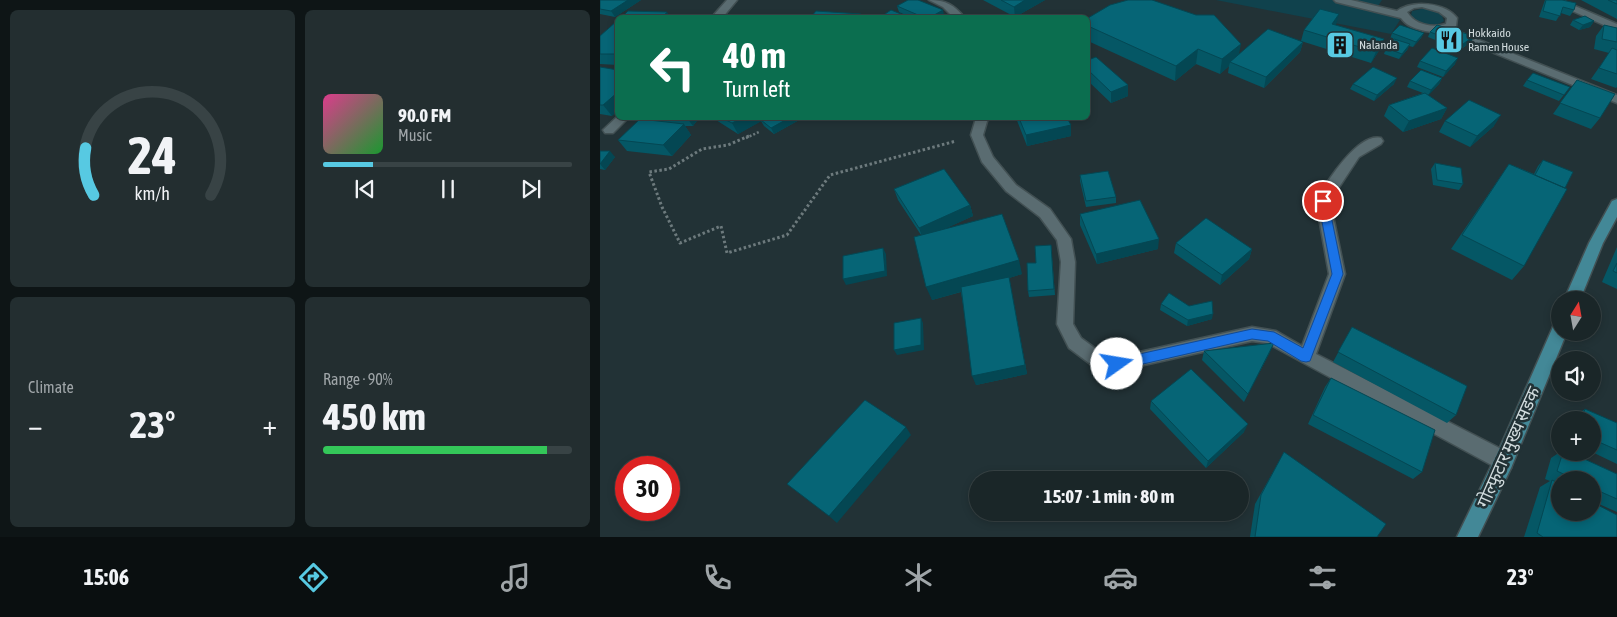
<!DOCTYPE html>
<meta charset="utf-8">
<style>
:root{--surface:#1a2628;--page:#232e30;--text:#f1f3f6;--muted:#9fa5a8;--line:#384345;--accent:#57c9e2}
body{margin:0;font-family:"Asap Condensed","Noto Sans Devanagari",sans-serif;background:var(--page);color:var(--text);height:100vh;display:flex;flex-direction:column;font-size:19px;white-space:nowrap}
*{box-sizing:border-box;margin:0}
p{font-size:16px;color:var(--muted)}
.icon{flex:none;width:28px;height:28px;fill:none;stroke:currentColor;stroke-width:2;stroke-linecap:round;stroke-linejoin:round}
.map{position:relative;flex:1;overflow:hidden}
.drawer{display:flex;flex-direction:column;gap:10px;padding:10px;background:#0e1516;width:600px}
.drawer>*{flex:none}
.top-card{position:absolute;left:15px;top:15px;width:475px;height:105px;border-radius:8px;box-shadow:0 2px 8px #0003,0 0 0 1px var(--line);background:#0b6e4f;color:#fff;overflow:hidden}
.needle{width:32px;rotate:11deg}
.controls{position:absolute;left:951px;top:291px;display:grid;gap:10px}
.controls a{display:grid;place-items:center;width:50px;height:50px;border-radius:50%;background:var(--surface);box-shadow:0 2px 8px #0003,0 0 0 1px var(--line);font-size:25px}
.speed{position:absolute;left:15px;top:456px;display:flex;gap:10px;font-size:25px;font-weight:700;text-align:center}
.speed>*{display:grid;place-content:center;width:65px;height:65px;border-radius:50%;background:var(--surface);box-shadow:0 2px 8px #0003,0 0 0 1px var(--line);line-height:1}
.speed .limit{border:8px solid #d22;background:#fff;color:#111}
.pin{position:absolute;display:grid;place-items:center;width:42px;height:42px;color:#fff;margin:-21px;border:2px solid #fff;border-radius:50%;box-shadow:0 1px 5px #0007}
.me{position:absolute;width:55px;margin:-28px;rotate:77deg;stroke-linejoin:round;filter:drop-shadow(0 0 4px #0008)}
.turn{display:flex;align-items:center;gap:18px;height:105px;padding:0 25px;font-size:22px}
.turn .icon{width:65px;height:65px;stroke-width:2.5}
.turn b{display:block;font-size:35px;line-height:42px}
.big{font-size:38px;font-weight:700;line-height:1.1}
.drawer .tile{flex:1;display:flex;flex-direction:column;justify-content:center;gap:8px;min-width:0;padding:0 18px;border-radius:8px;background:var(--page)}
.drawer .dial{align-items:center;gap:0}
.dial svg{height:130px;overflow:visible;fill:none;stroke:var(--line);stroke-width:7;stroke-linecap:round;text-anchor:middle}
.dial text{fill:var(--text);stroke:none}
.song{display:flex;align-items:center;gap:15px}
.cover{width:60px;height:60px;border-radius:8px;background:linear-gradient(135deg,hsl(330 70% 55%),hsl(130 70% 35%))}
.played{height:5px;border-radius:2px;background:linear-gradient(90deg,var(--accent) 20%,var(--line) 20%)}
.keys{display:flex;justify-content:space-around;direction:ltr}
.heat{display:flex;justify-content:space-between;align-items:center;font-size:28px;direction:ltr}
.charge{height:8px;border-radius:4px;background:linear-gradient(90deg,#34c759 90%,var(--line) 0)}
.drawer .tiles{flex:1;display:grid;gap:10px;grid-template-columns:repeat(2,1fr)}
.trip{position:absolute;left:369px;top:471px;width:280px;height:50px;border-radius:25px;background:var(--surface);box-shadow:0 2px 8px #0003,0 0 0 1px var(--line);font-weight:700;line-height:50px;text-align:center}
.dock{display:flex;height:80px;justify-content:space-around;align-items:center;background:#0a0f10;color:var(--muted)}
.dock .icon{width:35px;height:35px}
.dock .active{color:var(--accent)}
.dock b{font-size:22px;color:var(--text)}
main{display:flex;flex:1;min-height:0}
.map>svg:first-child{display:block}
.green{fill:#10424d}
.lines{fill:none;stroke-linecap:round;stroke-linejoin:round}
.minor-casing{stroke:#425053;stroke-width:3}
.major-casing{stroke:#425053;stroke-width:3}
.path-far1{stroke:#6d7a7d;stroke-width:2.5;stroke-dasharray:2 2;stroke-linecap:butt}
.path{stroke:#6d7a7d;stroke-width:3;stroke-dasharray:2.5 2.5;stroke-linecap:butt}
.minor{fill:#5a6c71;fill-rule:evenodd}
.major{fill:#438897;fill-rule:evenodd}
.wall{fill:#055765}
.shaded-wall{fill:#044753}
.building{fill:#066576;stroke:#044753}
.route{fill:#1a73e8;stroke:#114b97}
.labels{text-anchor:middle;dominant-baseline:central;stroke-width:5;stroke-linejoin:round;paint-order:stroke}
.far-poi-label{font-size:12px;fill:#d1dbdd;stroke:#223236;text-anchor:start}
.near-street-label{font-size:18px;fill:#d1dbdd;stroke:#223236}
</style>
<main>
<section class="drawer">
<div class="tiles">
<div class="tile dial"><svg viewBox="0 0 100 80">
<path d="M14 69A42 42 0 1 1 86 69"/>
<path d="M14 69A42 42 0 0 1 9 40" stroke="#57c9e2"/>
<text x="50" y="56" font-size="32" font-weight="700">24</text>
<text x="50" y="72" font-size="11">km/h</text>
</svg></div>
<div class="tile">
<div class="song"><i class="cover"></i><div><b>90.0 FM</b><p>Music</p></div></div>
<div class="played"></div>
<div class="keys"><svg class="icon" aria-label="previous" viewBox="0 0 24 24"><path d="M18 5L8 12l10 7zM5 5v14"/></svg><svg class="icon" aria-label="pause" viewBox="0 0 24 24"><path d="M8 5v14M16 5v14"/></svg><svg class="icon" aria-label="next" viewBox="0 0 24 24"><path d="M6 5l10 7-10 7zM19 5v14"/></svg></div>
</div>
<div class="tile"><p>Climate</p>
<div class="heat"><a>−</a><b class="big">23°</b><a>+</a></div>
</div>
<div class="tile"><p>Range · 90%</p><b class="big">450 km</b><div class="charge"></div></div>
</div>
</section>
<div class="map">
<svg width="1017" height="537" viewBox="0 0 1017 537">
<rect width="100%" height="100%" fill="#223236"/>
<path class="green" d="M 616,0 L 782,0 L 778,6 L 800,20 L 791,34 Z
M 826,8 L 841,14 L 844,21 C 834,28 819,25 811,16 L 812,11 Z"/>
<g class="lines">
<defs>
<path id="minor" d="M 127,0 L 137,0 L 122,18 L 111,18 Z
M 329,0 C 346,0 354,5 365,18 L 354,18 L 343,7 Z
M 734,0 L 751,0 L 797,11 C 812,0 845,2 857,18 L 856,26 C 844,37 810,32 801,18 L 736,2 ZM 822,7 L 839,12 L 847,18 L 846,24 C 832,28 815,25 807,12 L 814,8 Z
M 948,0 L 961,0 L 1017,24 L 1017,31 Z
M 854,30 L 1017,95 L 1017,103 L 850,35 L 849,33 L 850,31 Z
M 18,116 L 18,118 L 28,118 L 13,133 L 5,133 L 3,130 Z
M 376,118 L 388,118 L 383,135 L 393,157 L 416,185 L 450,209 L 471,239 L 475,262 L 473,324 L 481,338 L 500,352 L 517,357 L 652,327 L 676,331 L 702,346 L 729,274 L 716,201 C 726,183 758,132 781,138 L 783,141 L 781,144 L 759,157 L 730,201 L 745,274 L 716,354 L 911,454 L 913,461 L 911,468 L 904,470 L 897,468 L 667,343 L 652,341 L 517,371 L 489,363 L 469,348 L 457,324 L 461,262 L 457,240 L 440,217 L 406,191 L 382,162 L 371,135 Z"/>
<path id="major" d="M 1017,199 L 1017,217 L 1003,243 L 980,300 L 964,300 L 989,243 L 1012,201 Z
M 960,322 L 960,332 L 967,332 L 911,468 L 878,537 L 857,537 L 897,454 L 952,329 L 954,324 Z"/>
</defs>
<use href="#minor" class="minor-casing"/>
<use href="#major" class="major-casing"/>
<path class="path-far1" d="M 146,138 L 159,132"/>
<path class="path" d="M 149,136 L 128,145 L 102,149 L 69,169 L 49,172 L 62,207 L 80,243 L 121,226 L 127,253 L 187,235 L 230,175 L 356,141"/>
<use href="#minor" class="minor"/>
<use href="#major" class="major"/>
</g>
<path class="wall" d="M 0,0 L 41,0 L 15,17 L 0,14 Z
M 383,0 L 445,0 L 415,17 Z
M 945,0 L 962,0 L 974,10 L 970,16 L 961,13 L 956,21 L 939,17 Z
M 981,0 L 1017,0 L 1017,19 Z
M 297,6 L 344,15 L 340,18 L 312,18 L 299,12 Z
M 596,15 L 639,55 L 703,42 L 700,52 L 664,88 L 628,73 L 629,66 L 620,74 L 596,64 L 575,81 L 488,41 L 488,18 Z
M 18,20 L 18,65 L 0,64 L 0,36 Z
M 973,20 L 994,21 L 990,27 L 979,30 L 970,25 Z
M 735,25 L 784,39 L 780,49 L 771,63 L 701,41 L 704,30 Z
M 1004,25 L 1017,28 L 1017,87 L 1016,88 L 991,79 L 1009,53 L 994,49 L 996,36 Z
M 830,32 L 874,36 L 871,42 L 860,50 L 828,37 Z
M 792,33 L 824,33 L 821,38 L 813,47 L 809,46 L 807,50 L 799,59 L 784,54 L 786,48 L 793,40 L 790,39 Z
M 488,60 L 528,85 L 528,96 L 511,103 L 488,81 Z
M 820,61 L 855,64 L 843,77 L 817,67 Z
M 0,67 L 12,116 L 0,114 Z
M 842,78 L 839,84 L 828,95 L 847,108 L 841,119 L 803,132 L 784,116 L 789,105 L 823,93 L 807,87 L 810,81 Z
M 927,80 L 970,87 L 959,101 L 923,86 Z
M 977,80 L 1000,118 L 991,129 L 953,114 Z
M 753,84 L 794,84 L 774,101 L 750,89 Z
M 44,118 L 99,118 L 93,126 L 85,126 L 91,135 L 72,156 L 27,151 L 18,140 L 45,120 Z
M 114,118 L 200,118 L 201,119 L 174,134 L 164,126 L 161,121 L 138,134 L 116,120 Z
M 416,118 L 467,118 L 471,136 L 427,146 Z
M 845,121 L 894,126 L 870,147 L 839,132 Z
M 0,151 L 15,157 L 5,170 L 0,169 Z
M 943,160 L 924,266 L 912,280 L 851,249 L 909,164 L 934,174 L 938,166 Z
M 835,163 L 863,184 L 859,190 L 833,185 L 831,169 Z
M 480,175 L 516,197 L 516,203 L 486,207 L 480,181 Z
M 294,189 L 370,205 L 373,216 L 344,229 L 422,274 L 409,278 L 427,374 L 376,385 L 361,292 L 332,300 L 321,235 L 298,200 Z
M 480,214 L 558,249 L 497,264 L 480,225 Z
M 576,243 L 652,249 L 649,259 L 620,285 L 574,253 Z
M 451,245 L 455,295 L 429,297 L 428,291 L 436,263 Z
M 1017,247 L 1017,289 L 1002,282 Z
M 561,304 L 589,306 L 612,319 L 587,326 L 560,310 Z
M 752,327 L 856,415 L 847,423 L 733,362 Z
M 604,351 L 670,352 L 644,402 L 602,360 Z
M 731,378 L 822,472 L 813,479 L 708,424 L 725,387 Z
M 551,401 L 644,432 L 606,468 L 550,409 Z
M 985,409 L 1017,423 L 1017,464 L 992,452 L 992,420 L 971,420 L 972,418 Z
M 684,452 L 777,537 L 650,537 L 655,504 L 678,463 Z
M 960,452 L 969,452 L 1017,474 L 1017,512 L 992,501 L 992,480 L 960,480 L 960,512 L 1017,537 L 924,537 L 940,487 L 950,481 L 945,479 L 951,458 Z"/>
<path class="shaded-wall" d="M 28,0 L 41,0 L 15,17 L 11,11 Z
M 425,0 L 445,0 L 415,17 L 414,7 Z
M 343,10 L 344,15 L 340,18 L 329,18 Z
M 67,12 L 71,18 L 62,18 Z
M 739,14 L 736,25 L 732,24 Z
M 994,21 L 990,27 L 979,30 L 983,25 Z
M 824,33 L 821,38 L 813,47 L 816,42 Z
M 874,36 L 871,42 L 860,50 L 863,44 Z
M 784,39 L 780,49 L 771,63 L 776,52 Z
M 703,42 L 700,52 L 664,88 L 666,77 Z
M 641,44 L 638,59 L 630,62 L 629,66 L 620,74 L 622,59 Z
M 810,44 L 807,50 L 799,59 L 802,54 Z
M 598,49 L 596,64 L 575,81 L 576,66 Z
M 858,58 L 855,64 L 843,77 L 846,71 Z
M 797,78 L 794,84 L 774,101 L 777,95 Z
M 842,78 L 839,84 L 828,96 L 831,90 Z
M 528,85 L 528,96 L 511,103 L 511,92 Z
M 18,92 L 18,111 L 12,116 L 3,105 Z
M 847,108 L 841,119 L 803,132 L 809,121 Z
M 901,115 L 894,126 L 870,147 L 877,136 Z
M 87,118 L 99,118 L 93,126 Z
M 142,118 L 167,118 L 138,134 L 132,123 Z
M 189,118 L 200,118 L 201,119 L 174,134 L 171,128 Z
M 84,124 L 91,135 L 72,156 L 63,145 Z
M 471,125 L 471,136 L 427,146 L 426,135 Z
M 10,151 L 15,157 L 5,170 L 0,164 Z
M 370,205 L 373,216 L 323,239 L 319,228 Z
M 559,239 L 558,249 L 497,264 L 496,254 Z
M 283,248 L 286,254 L 287,276 L 246,285 L 243,279 Z
M 652,249 L 649,259 L 620,285 L 622,275 Z
M 419,260 L 422,274 L 409,278 L 427,374 L 376,385 L 372,376 L 409,278 L 332,300 L 326,287 Z
M 613,314 L 612,319 L 587,326 L 588,320 Z
M 321,318 L 323,323 L 324,350 L 297,355 L 294,350 Z
M 674,343 L 670,352 L 644,402 L 648,394 Z
M 648,424 L 644,432 L 606,468 L 608,461 Z
M 306,427 L 311,435 L 237,523 L 229,516 Z"/>
<path class="building" d="M 0,0 L 28,0 L 11,11 L 0,9 Z
M 308,0 L 318,0 L 343,10 L 329,18 L 325,18 L 297,6 Z
M 401,0 L 425,0 L 414,7 Z
M 528,0 L 552,0 L 596,15 L 614,15 L 641,44 L 622,59 L 598,49 L 576,66 L 488,26 L 488,18 L 510,5 Z
M 946,0 L 962,0 L 976,3 L 974,10 L 963,7 L 960,16 L 943,11 Z
M 1008,0 L 1017,0 L 1017,4 Z
M 720,9 L 739,14 L 732,24 L 784,39 L 776,52 L 704,30 Z
M 291,10 L 311,18 L 279,18 Z
M 28,11 L 67,12 L 62,18 L 21,18 Z
M 216,11 L 261,14 L 259,18 L 210,18 Z
M 985,16 L 994,21 L 983,25 L 973,20 Z
M 18,20 L 18,54 L 0,54 L 0,36 Z
M 800,25 L 824,33 L 816,42 L 792,33 Z
M 837,25 L 874,36 L 863,44 L 830,32 Z
M 1004,25 L 1017,28 L 1017,42 L 1002,39 Z
M 668,29 L 703,42 L 666,77 L 630,62 Z
M 794,39 L 810,44 L 802,54 L 786,48 Z
M 832,48 L 858,58 L 846,71 L 820,61 Z
M 1012,48 L 1017,50 L 1017,74 L 999,68 Z
M 496,57 L 528,85 L 511,92 L 488,70 L 488,60 Z
M 0,67 L 18,70 L 18,92 L 3,105 L 0,105 Z
M 773,67 L 797,78 L 777,95 L 753,84 Z
M 821,70 L 842,78 L 831,90 L 810,81 Z
M 933,73 L 970,87 L 964,95 L 927,80 Z
M 977,80 L 1015,94 L 1000,118 L 960,103 Z
M 825,93 L 847,108 L 809,121 L 789,105 Z
M 869,100 L 901,115 L 877,136 L 845,121 Z
M 122,118 L 142,118 L 132,123 Z
M 166,118 L 189,118 L 171,128 L 161,120 Z
M 419,118 L 467,118 L 471,125 L 426,135 Z
M 40,119 L 84,124 L 63,145 L 18,140 Z
M 0,151 L 10,151 L 0,164 Z
M 943,160 L 973,172 L 965,188 L 935,175 Z
M 835,163 L 861,168 L 863,184 L 837,180 Z
M 909,164 L 967,189 L 924,266 L 862,235 Z
M 344,169 L 370,205 L 319,228 L 294,189 Z
M 508,171 L 516,197 L 486,201 L 480,175 Z
M 540,200 L 559,239 L 496,254 L 480,214 Z
M 402,214 L 419,260 L 326,287 L 314,237 Z
M 606,218 L 652,249 L 622,275 L 576,243 Z
M 451,245 L 454,289 L 428,291 L 427,263 L 436,263 L 435,246 Z
M 283,248 L 285,271 L 243,279 L 243,256 Z
M 1017,263 L 1017,273 L 1013,271 Z
M 409,277 L 425,365 L 372,376 L 361,287 Z
M 569,293 L 589,306 L 612,301 L 613,314 L 588,320 L 561,304 Z
M 321,318 L 321,345 L 294,350 L 294,323 Z
M 752,327 L 867,386 L 856,415 L 738,352 Z
M 674,343 L 648,394 L 604,351 Z
M 591,369 L 648,424 L 608,461 L 551,401 Z
M 731,378 L 835,430 L 822,472 L 713,415 Z
M 265,400 L 306,427 L 229,516 L 187,484 Z
M 985,409 L 1017,423 L 1017,450 L 992,439 L 992,420 L 981,420 Z
M 684,452 L 786,524 L 777,537 L 655,537 L 661,495 Z
M 963,452 L 969,452 L 1017,474 L 1017,499 L 992,488 L 992,480 L 976,480 L 957,471 Z
M 952,480 L 960,484 L 960,512 L 992,512 L 992,502 L 1017,515 L 1017,537 L 943,537 L 937,533 Z"/>
<path class="route" d="M 723,198 L 728,201 L 743,274 L 710,361 L 706,362 L 701,361 L 668,341 L 652,339 L 517,370 L 513,368 L 511,364 L 513,360 L 517,359 L 652,329 L 674,332 L 703,348 L 732,274 L 718,201 Z"/>
<defs>
<symbol id="restaurant-square" viewBox="-11 -11 22 22"><rect x="-9" y="-9" width="18" height="18" rx="4" fill="#57c9e2" stroke="#223236"/><path d="M-5-6h1v4h1v-4h1v4h1v-4h1v5L-1.5 .5V6h-2V.5L-5-1ZM5-6V6H3V1.5H1.5Q1.5-4 5-6Z" fill="#111"/></symbol>
<symbol id="building-square" viewBox="-11 -11 22 22"><rect x="-9" y="-9" width="18" height="18" rx="4" fill="#57c9e2" stroke="#223236"/><path d="M-4-6H4V6H1V3H-1V6H-4ZM-2.5-4.3h1.7v1.8h-1.7ZM.8-4.3h1.7v1.8H.8ZM-2.5-1h1.7V.8h-1.7ZM.8-1h1.7V.8H.8Z" fill="#111"/></symbol>
</defs>
<g fill-rule="evenodd">
<use href="#restaurant-square" x="833" y="24" width="32" height="32"/>
<use href="#building-square" x="724" y="29" width="32" height="32"/>
</g>
<g class="labels">
<g class="far-poi-label">
<text x="868" y="33">Hokkaido<tspan x="868" dy="14">Ramen House</tspan></text>
<text x="759" y="45">Nalanda</text>
</g>
<g class="near-street-label">
<text transform="translate(908 447) rotate(-66)">गोल्फुटार मुख्य सडक</text>
</g>
</g>
</svg>
<div class="controls">
<a><svg class="needle" viewBox="-14 -14 28 28"><path d="M0-13l5 13h-10z" fill="#e53935"/><path d="M0 13l5-13h-10z" fill="#9fa5a8"/></svg></a>
<a><svg class="icon" aria-label="sound" viewBox="0 0 24 24"><path d="M4 9h4l5-4v14l-5-4H4zM17 9q2 3 0 6"/></svg></a>
<a>+</a>
<a>−</a>
</div>
<div class="speed"><div class="limit">30</div></div>
<div class="pin" style="left:723px;top:201px;background:#d93025"><svg class="icon" aria-label="arrive" viewBox="0 0 24 24"><path d="M6 21V4h12l-3 4 3 4H6"/></svg></div>
<svg class="me" style="left:517px;top:364px" viewBox="-20 -20 40 40"><circle r="19" fill="#fff"/><path d="M0-13L10 11 0 6-10 11z" fill="#1a73e8"/></svg>
<div class="trip">15:07 · 1 min · 80 m</div>
<div class="top-card">
<div class="turn"><svg class="icon" aria-label="left" viewBox="0 0 24 24"><path d="M17 20v-9H6M10 6l-5 5 5 5"/></svg><div><b>40 m</b>Turn left</div></div>
</div>
</div>
</main>
<nav class="dock">
<b>15:06</b>
<svg class="icon active" aria-label="directions" viewBox="0 0 24 24"><path d="M12 3l9 9-9 9-9-9zM9 14v-3h6M13 9l2 2-2 2"/></svg>
<svg class="icon" aria-label="music" viewBox="0 0 24 24"><path d="M9 18V5l10-2v13"/><circle cx="6" cy="18" r="3"/><circle cx="16" cy="16" r="3"/></svg>
<svg class="icon" aria-label="phone" viewBox="0 0 24 24"><path d="M5 4h4l2 5-3 2q2 4 5 5l2-3 5 2v4C11 20 4 13 5 4z"/></svg>
<svg class="icon" aria-label="climate" viewBox="0 0 24 24"><path d="M12 3v18M4 7l16 10M4 17L20 7"/></svg>
<svg class="icon" aria-label="car" viewBox="0 0 24 24"><path d="M5 17H2v-5l4-1 3-4h7l3 4 3 1v5h-3M9 17h6M6 11h13"/><circle cx="7" cy="17" r="2"/><circle cx="17" cy="17" r="2"/></svg>
<svg class="icon" aria-label="filters" viewBox="0 0 24 24"><path d="M4 7h16M4 17h16"/><circle cx="9" cy="7" r="2"/><circle cx="15" cy="17" r="2"/></svg>
<b>23°</b>
</nav>
